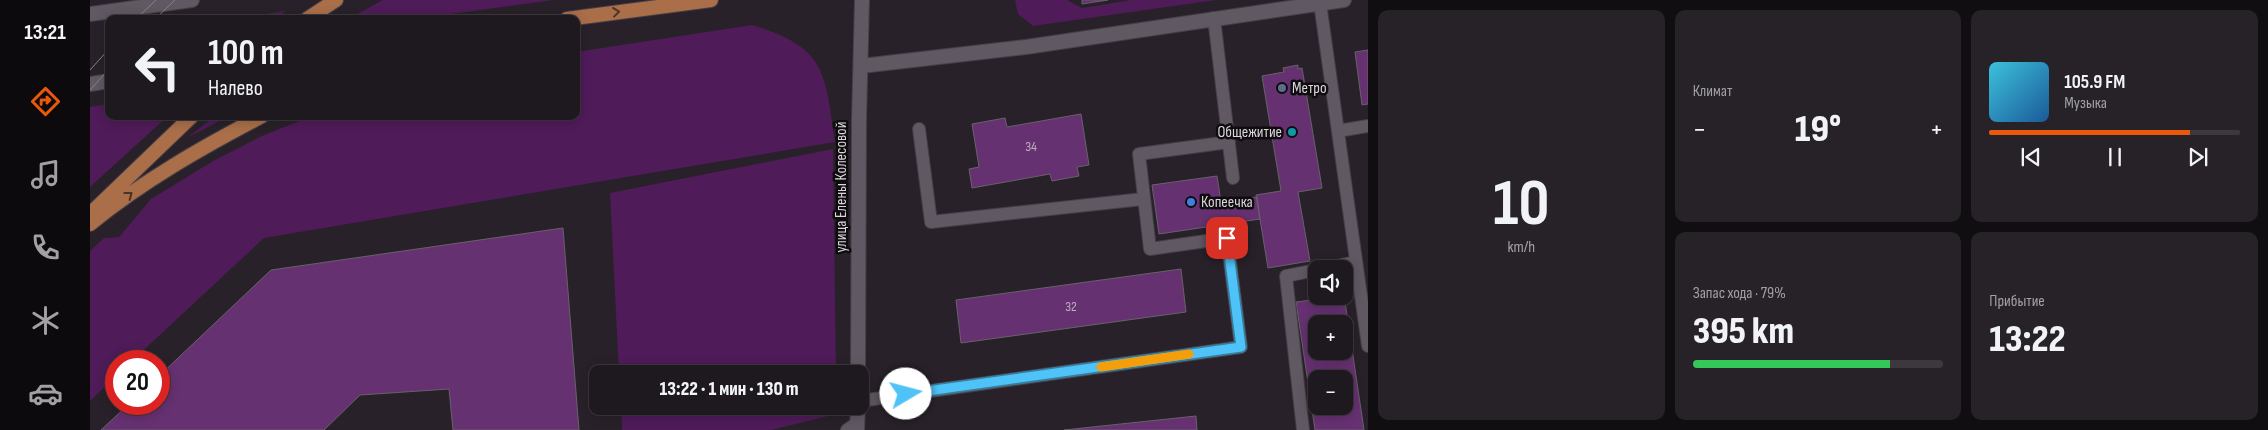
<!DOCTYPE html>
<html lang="ru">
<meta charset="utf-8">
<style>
:root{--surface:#1e191f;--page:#262228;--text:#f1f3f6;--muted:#a1a0a4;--line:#3c383d;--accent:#ea580c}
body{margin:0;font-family:"Sofia Sans Condensed",sans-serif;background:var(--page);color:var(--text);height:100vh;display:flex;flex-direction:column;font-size:19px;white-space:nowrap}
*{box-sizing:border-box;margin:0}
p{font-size:16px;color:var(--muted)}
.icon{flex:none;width:28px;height:28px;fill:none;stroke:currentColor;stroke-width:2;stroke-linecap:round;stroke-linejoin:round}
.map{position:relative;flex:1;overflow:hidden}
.side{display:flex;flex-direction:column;gap:10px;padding:10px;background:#100e11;width:900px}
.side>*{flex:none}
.guide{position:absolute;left:15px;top:15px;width:475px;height:105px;border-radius:10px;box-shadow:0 2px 12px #0003,0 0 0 1px var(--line);background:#1e191f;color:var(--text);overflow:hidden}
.fabs{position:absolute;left:1218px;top:260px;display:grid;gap:10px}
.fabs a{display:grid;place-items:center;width:45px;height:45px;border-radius:10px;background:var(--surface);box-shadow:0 2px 12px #0003,0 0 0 1px var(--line);font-size:25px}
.speed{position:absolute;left:15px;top:350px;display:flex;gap:10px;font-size:25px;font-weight:700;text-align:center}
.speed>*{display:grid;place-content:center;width:65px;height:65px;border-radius:50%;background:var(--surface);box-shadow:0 2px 12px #0003,0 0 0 1px var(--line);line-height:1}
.speed .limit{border:8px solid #d22;background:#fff;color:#111}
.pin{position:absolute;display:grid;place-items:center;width:42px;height:42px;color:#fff;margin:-21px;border-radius:10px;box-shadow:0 2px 8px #0006}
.me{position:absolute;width:55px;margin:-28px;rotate:82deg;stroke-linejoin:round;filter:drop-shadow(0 0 4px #0008)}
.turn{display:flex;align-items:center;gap:18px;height:105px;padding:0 20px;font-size:22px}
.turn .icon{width:65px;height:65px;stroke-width:2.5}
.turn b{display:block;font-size:35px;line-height:42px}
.big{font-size:38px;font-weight:800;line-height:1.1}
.side .widget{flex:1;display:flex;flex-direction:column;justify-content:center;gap:8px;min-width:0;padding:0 18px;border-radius:10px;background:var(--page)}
.side .dial{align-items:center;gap:0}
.dial b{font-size:65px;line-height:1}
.song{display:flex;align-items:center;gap:15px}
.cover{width:60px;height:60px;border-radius:8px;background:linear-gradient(135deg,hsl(190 70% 55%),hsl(210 70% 35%))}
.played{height:5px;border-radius:2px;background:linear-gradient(90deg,var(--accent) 80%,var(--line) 80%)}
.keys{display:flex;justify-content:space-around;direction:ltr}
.heat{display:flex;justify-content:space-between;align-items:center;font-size:28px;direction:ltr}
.charge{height:8px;border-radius:4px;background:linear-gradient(90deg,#34c759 79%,var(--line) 0)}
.side .tiles{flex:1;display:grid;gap:10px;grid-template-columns:repeat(3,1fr)}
.widget:first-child{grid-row:span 2}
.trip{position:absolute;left:499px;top:365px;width:280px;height:50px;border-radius:10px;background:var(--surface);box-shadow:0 2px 12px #0003,0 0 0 1px var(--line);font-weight:800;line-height:50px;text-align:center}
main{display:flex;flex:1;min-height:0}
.tabs{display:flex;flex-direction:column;width:90px;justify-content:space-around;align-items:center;background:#0c0a0c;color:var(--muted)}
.tabs .icon{width:35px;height:35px}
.tabs .selected{color:var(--accent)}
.tabs b{font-size:22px;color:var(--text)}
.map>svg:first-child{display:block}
.green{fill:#4f1b59}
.building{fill:#663171;stroke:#69616b;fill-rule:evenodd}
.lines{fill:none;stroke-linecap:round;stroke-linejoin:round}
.service-casing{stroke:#453f46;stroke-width:14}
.minor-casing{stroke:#453f46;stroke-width:16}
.tertiary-casing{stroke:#453f46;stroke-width:16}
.secondary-casing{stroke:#453f46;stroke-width:16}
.primary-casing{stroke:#453f46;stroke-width:16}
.service{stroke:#605862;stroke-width:12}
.minor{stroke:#605862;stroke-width:14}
.tertiary{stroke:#605862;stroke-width:14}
.secondary{stroke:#605862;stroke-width:14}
.primary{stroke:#aa6e49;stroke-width:14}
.tram{stroke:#888389;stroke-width:1}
.oneway{stroke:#4d3326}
.route-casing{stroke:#337fa1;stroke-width:12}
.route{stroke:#4fc3f7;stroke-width:9}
.slow{stroke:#f59e0b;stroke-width:9}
.service-dot{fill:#5c6f8a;stroke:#0f0c0f;stroke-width:2}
.culture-dot{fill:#0f9aa8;stroke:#0f0c0f;stroke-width:2}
.shop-dot{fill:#3f7fe0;stroke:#0f0c0f;stroke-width:2}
.labels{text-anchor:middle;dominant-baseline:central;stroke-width:5;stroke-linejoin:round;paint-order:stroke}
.number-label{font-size:14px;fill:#bdadc0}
.poi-label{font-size:16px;fill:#dad6db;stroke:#0f0c0f;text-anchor:start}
.street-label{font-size:16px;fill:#dad6db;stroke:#0f0c0f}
</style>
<main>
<nav class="tabs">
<b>13:21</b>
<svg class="icon selected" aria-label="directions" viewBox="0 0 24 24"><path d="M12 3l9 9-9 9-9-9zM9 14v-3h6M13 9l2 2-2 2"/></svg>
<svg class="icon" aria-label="music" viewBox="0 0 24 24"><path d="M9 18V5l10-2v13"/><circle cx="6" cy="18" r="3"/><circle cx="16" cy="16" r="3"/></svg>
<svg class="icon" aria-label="phone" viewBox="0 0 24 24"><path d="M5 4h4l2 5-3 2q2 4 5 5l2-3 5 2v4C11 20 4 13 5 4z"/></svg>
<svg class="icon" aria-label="climate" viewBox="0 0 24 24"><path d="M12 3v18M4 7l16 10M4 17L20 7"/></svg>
<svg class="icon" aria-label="car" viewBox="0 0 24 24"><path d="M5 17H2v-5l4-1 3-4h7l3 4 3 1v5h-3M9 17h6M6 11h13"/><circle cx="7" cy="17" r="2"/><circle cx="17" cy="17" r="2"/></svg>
</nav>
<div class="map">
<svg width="1278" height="430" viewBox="0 0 1278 430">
<rect width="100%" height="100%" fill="#282129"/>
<path class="green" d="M 293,0 L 463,0 L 324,19 L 258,19 Z
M 925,0 L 977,0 L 992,8 L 1041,0 L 1126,0 L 943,26 L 928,14 Z
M 195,11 L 187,19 L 143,19 Z
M 662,25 C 736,47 735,71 745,142 L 174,238 L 42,361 L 26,361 L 26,376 L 0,401 L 0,251 L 14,238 L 29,237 L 61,199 L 123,161 L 172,136 L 222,116 L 486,116 L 486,52 Z
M 19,104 L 19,116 L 78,116 L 0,187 L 0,107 Z
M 125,116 L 139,116 L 97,138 Z
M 743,149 L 746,374 L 529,374 L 520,193 Z
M 531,406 L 746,406 L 746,414 L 681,430 L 532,430 Z"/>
<path class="building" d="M 992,0 L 1018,0 L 992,4 Z
M 1278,50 L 1278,104 L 1272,105 L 1265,52 Z
M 1208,65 L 1208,69 L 1212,68 L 1232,188 L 1208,192 L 1220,261 L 1178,268 L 1166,195 L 1191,191 L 1172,76 L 1194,72 L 1193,68 Z
M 991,114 L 999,165 L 987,167 L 989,176 L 962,181 L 960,174 L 882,188 L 879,169 L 889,167 L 882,124 L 915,118 L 917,127 Z
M 1127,176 L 1131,202 L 1167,197 L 1170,219 L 1069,234 L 1062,185 Z
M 473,228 L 489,430 L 363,430 L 359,389 L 270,395 L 234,430 L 11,430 L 39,404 L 69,404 L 69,376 L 181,270 Z
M 1091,269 L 1096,312 L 871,343 L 866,300 Z
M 1254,295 L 1274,430 L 1225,430 L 1206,302 L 1254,296 ZM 1226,324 L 1254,324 L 1254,351 L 1226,351 ZM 1226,379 L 1254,379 L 1254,406 L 1226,406 Z
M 1106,416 L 1107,430 L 974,430 Z"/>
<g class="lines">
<defs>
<path id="service" d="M 1230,3 L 1278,346
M 1124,18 L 1143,178
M 829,129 L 841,222 L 1053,199
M 1248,131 L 1278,126
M 1232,269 L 1266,262
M 770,401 L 1151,347 L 1137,238 L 1060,249 L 1049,154 L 1139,142
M 757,430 L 767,423
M 1213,430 L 1196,276 L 1226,270"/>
<path id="minor" d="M 771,66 L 936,47 L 1254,0"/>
<path id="tertiary" d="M 768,374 L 769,120 L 772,0
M 767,430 L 768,406"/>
<path id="secondary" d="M 0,14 L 102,0
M 0,84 L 19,81"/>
<path id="primary" d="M 217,19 L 246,0
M 477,19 L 621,0
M 0,214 L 102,116
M 0,224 C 53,181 111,148 172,116"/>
</defs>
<use href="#service" class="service-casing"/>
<use href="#minor" class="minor-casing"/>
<use href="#tertiary" class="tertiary-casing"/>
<use href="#secondary" class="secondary-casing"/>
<use href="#primary" class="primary-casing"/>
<use href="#service" class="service"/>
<use href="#minor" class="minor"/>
<use href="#tertiary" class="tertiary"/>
<use href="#secondary" class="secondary"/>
<use href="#primary" class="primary"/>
<path class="tram" d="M 46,19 L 66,0
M 65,19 L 85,0
M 0,70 L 19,49
M 0,90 L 19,69"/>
</g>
<defs><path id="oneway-chevron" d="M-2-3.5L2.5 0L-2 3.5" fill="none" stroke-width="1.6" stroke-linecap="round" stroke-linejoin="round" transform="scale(1.25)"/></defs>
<g class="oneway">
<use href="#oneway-chevron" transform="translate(526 12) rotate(-7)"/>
<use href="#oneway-chevron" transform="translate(39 195) rotate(-37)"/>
</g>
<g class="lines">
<defs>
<path id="route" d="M 816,394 L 1151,347 L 1137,238"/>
</defs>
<use href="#route" class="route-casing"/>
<use href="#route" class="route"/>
<path class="slow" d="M 1011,367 L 1099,354"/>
</g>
<circle class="service-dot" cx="1192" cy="88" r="5"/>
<circle class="culture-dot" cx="1202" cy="132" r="5"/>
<circle class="shop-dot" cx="1101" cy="202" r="5"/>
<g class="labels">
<g class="number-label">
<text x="941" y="146">34</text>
<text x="981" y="306">32</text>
</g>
<g class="poi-label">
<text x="1202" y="88">Метро</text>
<text x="1192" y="132" text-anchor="end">Общежитие</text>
<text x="1111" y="202">Копеечка</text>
</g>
<g class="street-label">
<text transform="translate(751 187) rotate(-90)">улица Елены Колесовой</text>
</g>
</g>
</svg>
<div class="fabs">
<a><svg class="icon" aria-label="sound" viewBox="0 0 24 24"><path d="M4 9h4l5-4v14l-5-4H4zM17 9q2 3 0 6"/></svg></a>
<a>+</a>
<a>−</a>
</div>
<div class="speed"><div class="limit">20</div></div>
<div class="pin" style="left:1137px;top:238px;background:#d93025"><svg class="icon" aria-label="arrive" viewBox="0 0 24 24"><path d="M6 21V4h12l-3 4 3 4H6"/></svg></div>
<svg class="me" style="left:816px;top:394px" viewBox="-20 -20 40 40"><circle r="19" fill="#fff"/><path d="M0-13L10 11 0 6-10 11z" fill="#4fc3f7"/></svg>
<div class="trip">13:22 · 1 мин · 130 m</div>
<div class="guide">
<div class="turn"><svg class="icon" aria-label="left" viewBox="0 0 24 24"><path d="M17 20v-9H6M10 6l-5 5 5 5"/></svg><div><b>100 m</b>Налево</div></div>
</div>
</div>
<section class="side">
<div class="tiles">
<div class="widget dial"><b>10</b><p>km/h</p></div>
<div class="widget"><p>Климат</p>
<div class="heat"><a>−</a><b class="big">19°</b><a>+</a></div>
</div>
<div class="widget">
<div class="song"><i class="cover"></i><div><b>105.9 FM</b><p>Музыка</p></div></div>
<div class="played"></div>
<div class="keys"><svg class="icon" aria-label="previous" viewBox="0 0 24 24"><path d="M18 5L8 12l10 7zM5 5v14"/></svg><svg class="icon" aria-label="pause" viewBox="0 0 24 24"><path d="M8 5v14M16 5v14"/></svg><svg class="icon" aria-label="next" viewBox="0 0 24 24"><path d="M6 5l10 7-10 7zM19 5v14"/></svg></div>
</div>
<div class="widget"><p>Запас хода · 79%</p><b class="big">395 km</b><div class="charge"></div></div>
<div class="widget"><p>Прибытие</p><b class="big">13:22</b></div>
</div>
</section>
</main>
